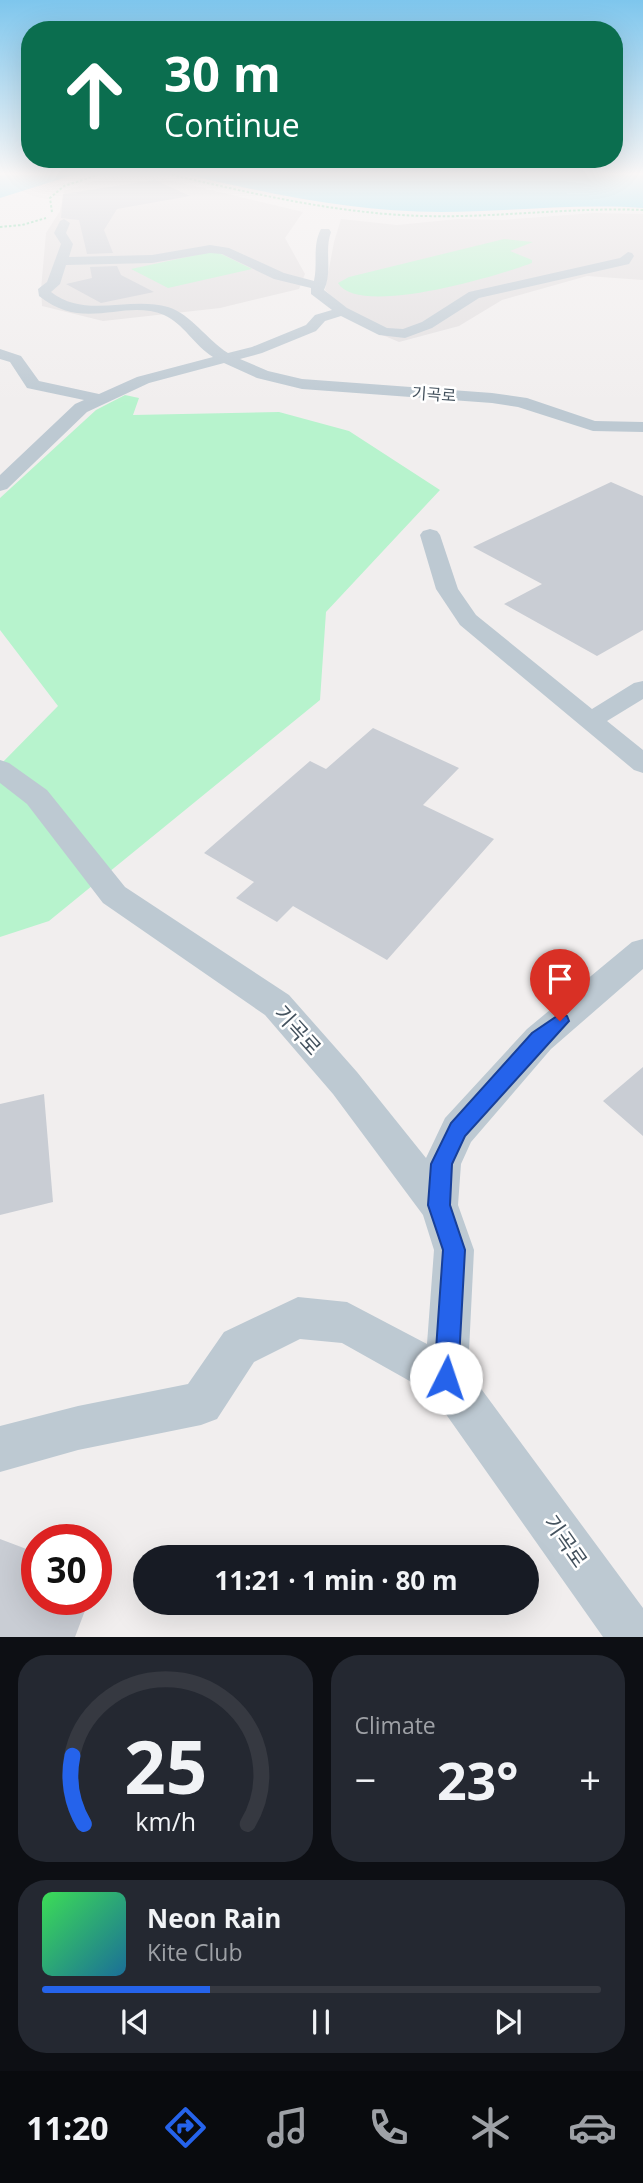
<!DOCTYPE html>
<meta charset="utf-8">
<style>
:root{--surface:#171b24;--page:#242831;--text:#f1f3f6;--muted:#9ea1a6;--line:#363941;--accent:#2563eb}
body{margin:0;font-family:"Open Sans","Noto Sans KR",sans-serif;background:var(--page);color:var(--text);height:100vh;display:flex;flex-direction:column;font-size:26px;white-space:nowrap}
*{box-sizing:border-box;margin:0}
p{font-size:23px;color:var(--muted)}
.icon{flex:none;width:38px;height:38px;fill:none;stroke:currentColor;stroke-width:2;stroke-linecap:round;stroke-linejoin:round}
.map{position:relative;height:1637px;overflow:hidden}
.panel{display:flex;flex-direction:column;gap:18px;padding:18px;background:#0d0f14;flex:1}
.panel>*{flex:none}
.top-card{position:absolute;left:21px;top:21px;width:602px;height:147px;border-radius:28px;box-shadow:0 7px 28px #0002;background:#0b6e4f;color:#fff;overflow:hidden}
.speed{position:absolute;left:21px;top:1524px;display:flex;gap:14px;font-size:35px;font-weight:700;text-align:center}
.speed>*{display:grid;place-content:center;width:91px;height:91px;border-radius:50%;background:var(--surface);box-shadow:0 7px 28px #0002;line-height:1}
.speed .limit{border:10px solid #d22;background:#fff;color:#111}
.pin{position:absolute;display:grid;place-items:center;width:60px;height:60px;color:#fff;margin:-72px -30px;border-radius:50% 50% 50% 0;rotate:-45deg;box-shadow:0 0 7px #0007}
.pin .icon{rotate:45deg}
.me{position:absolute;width:77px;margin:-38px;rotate:4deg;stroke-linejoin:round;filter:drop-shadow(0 0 5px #0008)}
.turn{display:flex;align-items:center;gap:24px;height:147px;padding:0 28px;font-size:32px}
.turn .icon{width:91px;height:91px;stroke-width:2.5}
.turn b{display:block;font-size:49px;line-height:60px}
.big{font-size:52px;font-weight:700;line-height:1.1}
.panel .card{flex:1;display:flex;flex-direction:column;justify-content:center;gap:10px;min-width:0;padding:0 24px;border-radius:28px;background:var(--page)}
.panel .dial{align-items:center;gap:0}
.dial svg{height:182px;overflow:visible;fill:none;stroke:var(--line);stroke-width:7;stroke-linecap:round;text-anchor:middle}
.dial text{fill:var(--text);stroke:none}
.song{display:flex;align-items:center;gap:21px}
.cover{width:84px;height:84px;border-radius:10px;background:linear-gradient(135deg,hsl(130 70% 55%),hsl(200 70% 35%))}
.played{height:7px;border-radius:4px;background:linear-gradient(90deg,var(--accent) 30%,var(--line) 30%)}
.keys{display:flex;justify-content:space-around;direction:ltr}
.heat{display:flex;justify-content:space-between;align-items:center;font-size:38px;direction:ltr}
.panel .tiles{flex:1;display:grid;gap:18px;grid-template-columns:1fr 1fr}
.card:last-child{grid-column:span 2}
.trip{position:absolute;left:133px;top:1545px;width:406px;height:70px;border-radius:35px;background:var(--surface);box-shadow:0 7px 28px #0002;font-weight:700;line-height:70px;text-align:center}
.tabs{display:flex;height:112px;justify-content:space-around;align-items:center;background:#090b0e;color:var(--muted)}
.tabs .icon{width:49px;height:49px}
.tabs .current{color:var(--accent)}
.tabs b{font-size:32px;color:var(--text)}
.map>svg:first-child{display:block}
.education{fill:#e2dfe0}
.green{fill:#b7f3cd}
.water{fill:#80e0f5}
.building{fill:#c9cdd4}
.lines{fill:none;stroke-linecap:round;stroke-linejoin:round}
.path{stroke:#6cd59e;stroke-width:2;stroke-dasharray:2.5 2;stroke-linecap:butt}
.minor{fill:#bdc9d2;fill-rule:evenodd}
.route{fill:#2563eb;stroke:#184099;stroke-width:2}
.labels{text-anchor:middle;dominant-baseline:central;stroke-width:5;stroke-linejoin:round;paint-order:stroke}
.far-street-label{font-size:16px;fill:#44525e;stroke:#fff}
.near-street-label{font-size:21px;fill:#44525e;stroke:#fff}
</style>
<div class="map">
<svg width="643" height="1637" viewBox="0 0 643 1637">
<rect width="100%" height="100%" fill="#f1eeee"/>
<path class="education" d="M 148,175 L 303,212 L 285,238 L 305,274 L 299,289 L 220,308 L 103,321 L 42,306 L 41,289 L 46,233 L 60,211 L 64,191 L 106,177 Z
M 593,213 L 643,214 L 643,280 L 587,276 L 502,300 L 459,326 L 399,342 L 366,328 L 325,290 L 334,242 L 341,219 L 397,225 L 458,219 L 503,220 Z"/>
<path class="green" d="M 504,239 L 533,242 L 510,251 L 532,260 L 532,263 C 500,275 359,318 338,283 L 349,277 Z
M 215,251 L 252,269 L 168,288 L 131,269 Z
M 125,395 L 139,398 L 133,415 L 279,412 L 349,431 L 440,490 L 326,612 L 320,700 L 49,921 L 0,937 L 0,765 L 58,706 L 0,630 L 0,498 L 96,410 Z"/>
<path class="water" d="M 0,175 L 73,175 L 0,198 Z
M 188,175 L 643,175 L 643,208 C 576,203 508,212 441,212 C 354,212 272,194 188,175 Z"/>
<path class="building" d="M 155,180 L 190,196 L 117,209 L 104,230 L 113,253 L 87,254 L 79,220 L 61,218 L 63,194 Z
M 117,266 L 121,275 L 154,292 L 101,303 L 66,284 L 92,278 L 90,267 Z
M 611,482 L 643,496 L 643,630 L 597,656 L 504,604 L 542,584 L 473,547 Z
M 373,728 L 459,768 L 423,805 L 494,839 L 387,960 L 293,906 L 277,922 L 236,898 L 254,882 L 204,853 L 310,761 L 326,769 Z
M 643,1067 L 643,1136 L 603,1101 Z
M 44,1094 L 53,1202 L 0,1215 L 0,1104 Z
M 0,1539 L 37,1553 L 37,1600 L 89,1600 L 75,1637 L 0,1637 Z"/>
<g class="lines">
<path class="path" d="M 172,175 C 255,194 339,214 424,216 C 497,218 570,207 643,210
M 52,212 L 50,198 L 64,186 L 98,175
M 0,227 L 22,225 L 46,218"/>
<path class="minor" d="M 64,219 L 70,223 L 66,233 L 73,244 L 69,257 L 152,255 L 210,245 L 229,248 L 284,273 L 314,281 C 318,263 312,246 321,229 L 329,229 L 331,232 C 324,251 333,271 324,290 L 347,308 L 387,328 L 403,329 L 422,322 L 469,292 L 620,258 L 628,252 L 632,253 L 634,256 L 629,264 L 479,298 L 432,328 L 405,338 L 379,335 L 341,316 L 325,321 L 316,331 L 262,353 L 240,359 L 268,371 L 302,379 L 492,393 L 527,398 L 595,421 L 643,422 L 643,432 L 593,431 L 518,407 L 492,403 L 302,389 L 257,378 L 224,363 L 149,383 L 87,412 L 7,489 L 0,491 L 0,475 L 75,404 L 84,400 L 27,388 L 10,362 L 0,359 L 0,349 L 21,356 L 39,381 L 99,394 L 137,377 L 213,357 C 195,346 183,323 164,315 C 123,298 85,333 39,296 L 38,289 L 47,282 L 61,244 L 54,233 L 60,221 ZM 210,253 L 222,254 L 274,279 L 311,288 L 311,294 L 332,310 L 315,315 L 306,325 L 252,347 L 228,353 C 207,340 191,314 168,307 C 129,296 85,319 51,292 L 60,284 L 66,265 L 152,263 Z
M 430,529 L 437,531 L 440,535 L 458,589 L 476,615 L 592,709 L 634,683 L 643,681 L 643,699 L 607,721 L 643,750 L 643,773 L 634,770 L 460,625 L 436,589 L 420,535 L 423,531 Z
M 0,760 L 9,763 L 47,790 L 125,887 L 289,995 L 357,1072 L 426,1158 L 445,1118 L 527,1029 L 632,942 L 643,939 L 643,969 L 551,1049 L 471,1142 L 461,1164 L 458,1205 L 474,1250 L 468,1371 L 643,1608 L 643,1637 L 603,1637 L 431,1393 L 342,1343 L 300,1339 L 254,1362 L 217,1419 L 201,1425 L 78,1450 L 0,1472 L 0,1426 L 78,1406 L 188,1384 L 224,1332 L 298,1297 L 347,1302 L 427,1344 L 434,1250 L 423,1215 L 333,1094 L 265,1015 L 103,903 L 27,804 L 0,783 Z"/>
</g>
<linearGradient id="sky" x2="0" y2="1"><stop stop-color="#7ec6ed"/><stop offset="0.43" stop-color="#f9f7f7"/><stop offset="1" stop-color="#f9f7f7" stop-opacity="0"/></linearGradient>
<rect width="643" height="404" fill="url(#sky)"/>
<path class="route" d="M 560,1014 L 567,1016 L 569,1021 L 465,1136 L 452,1164 L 450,1205 L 465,1250 L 458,1378 L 455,1387 L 446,1391 L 437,1387 L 434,1378 L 443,1250 L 428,1205 L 431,1164 L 451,1123 L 532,1033 Z"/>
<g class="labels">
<g class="far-street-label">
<text transform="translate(434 394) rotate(4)">기곡로</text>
</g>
<g class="near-street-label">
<text transform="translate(298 1030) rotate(48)">기곡로</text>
<text transform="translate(566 1541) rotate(55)">기곡로</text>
</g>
</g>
</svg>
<div class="speed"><div class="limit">30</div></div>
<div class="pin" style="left:560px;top:1021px;background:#d93025"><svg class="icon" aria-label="arrive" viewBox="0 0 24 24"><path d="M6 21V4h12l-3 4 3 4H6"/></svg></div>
<svg class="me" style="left:446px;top:1378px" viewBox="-20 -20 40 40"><circle r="19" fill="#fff"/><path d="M0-13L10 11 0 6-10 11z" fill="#2563eb"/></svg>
<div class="trip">11:21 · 1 min · 80 m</div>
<div class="top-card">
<div class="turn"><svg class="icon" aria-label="ahead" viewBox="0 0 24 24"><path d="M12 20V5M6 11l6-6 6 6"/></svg><div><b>30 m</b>Continue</div></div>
</div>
</div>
<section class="panel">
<div class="tiles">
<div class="card dial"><svg viewBox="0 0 100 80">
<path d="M14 69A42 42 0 1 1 86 69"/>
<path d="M14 69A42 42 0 0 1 9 39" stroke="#2563eb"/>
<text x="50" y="56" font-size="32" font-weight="700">25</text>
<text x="50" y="72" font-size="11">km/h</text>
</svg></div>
<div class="card"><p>Climate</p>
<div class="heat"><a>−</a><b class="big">23°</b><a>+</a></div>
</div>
<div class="card">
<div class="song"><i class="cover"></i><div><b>Neon Rain</b><p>Kite Club</p></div></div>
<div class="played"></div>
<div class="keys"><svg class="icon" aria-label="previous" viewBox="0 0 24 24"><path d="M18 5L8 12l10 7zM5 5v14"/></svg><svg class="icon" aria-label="pause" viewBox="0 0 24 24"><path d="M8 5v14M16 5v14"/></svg><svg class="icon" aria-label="next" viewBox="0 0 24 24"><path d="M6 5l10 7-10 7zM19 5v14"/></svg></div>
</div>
</div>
</section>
<nav class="tabs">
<b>11:20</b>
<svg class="icon current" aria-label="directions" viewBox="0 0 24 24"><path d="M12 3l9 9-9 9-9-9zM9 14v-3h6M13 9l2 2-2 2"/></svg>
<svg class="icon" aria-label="music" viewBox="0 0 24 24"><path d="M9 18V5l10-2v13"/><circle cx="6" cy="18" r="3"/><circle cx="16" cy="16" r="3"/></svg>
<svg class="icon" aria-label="phone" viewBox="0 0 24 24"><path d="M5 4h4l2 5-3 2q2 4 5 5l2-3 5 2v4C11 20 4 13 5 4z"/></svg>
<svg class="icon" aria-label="climate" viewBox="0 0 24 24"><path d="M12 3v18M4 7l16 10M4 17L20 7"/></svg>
<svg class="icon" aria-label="car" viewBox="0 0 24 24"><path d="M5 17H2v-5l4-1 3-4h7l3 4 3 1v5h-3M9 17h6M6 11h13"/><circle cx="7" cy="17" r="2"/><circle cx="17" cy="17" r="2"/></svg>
</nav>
